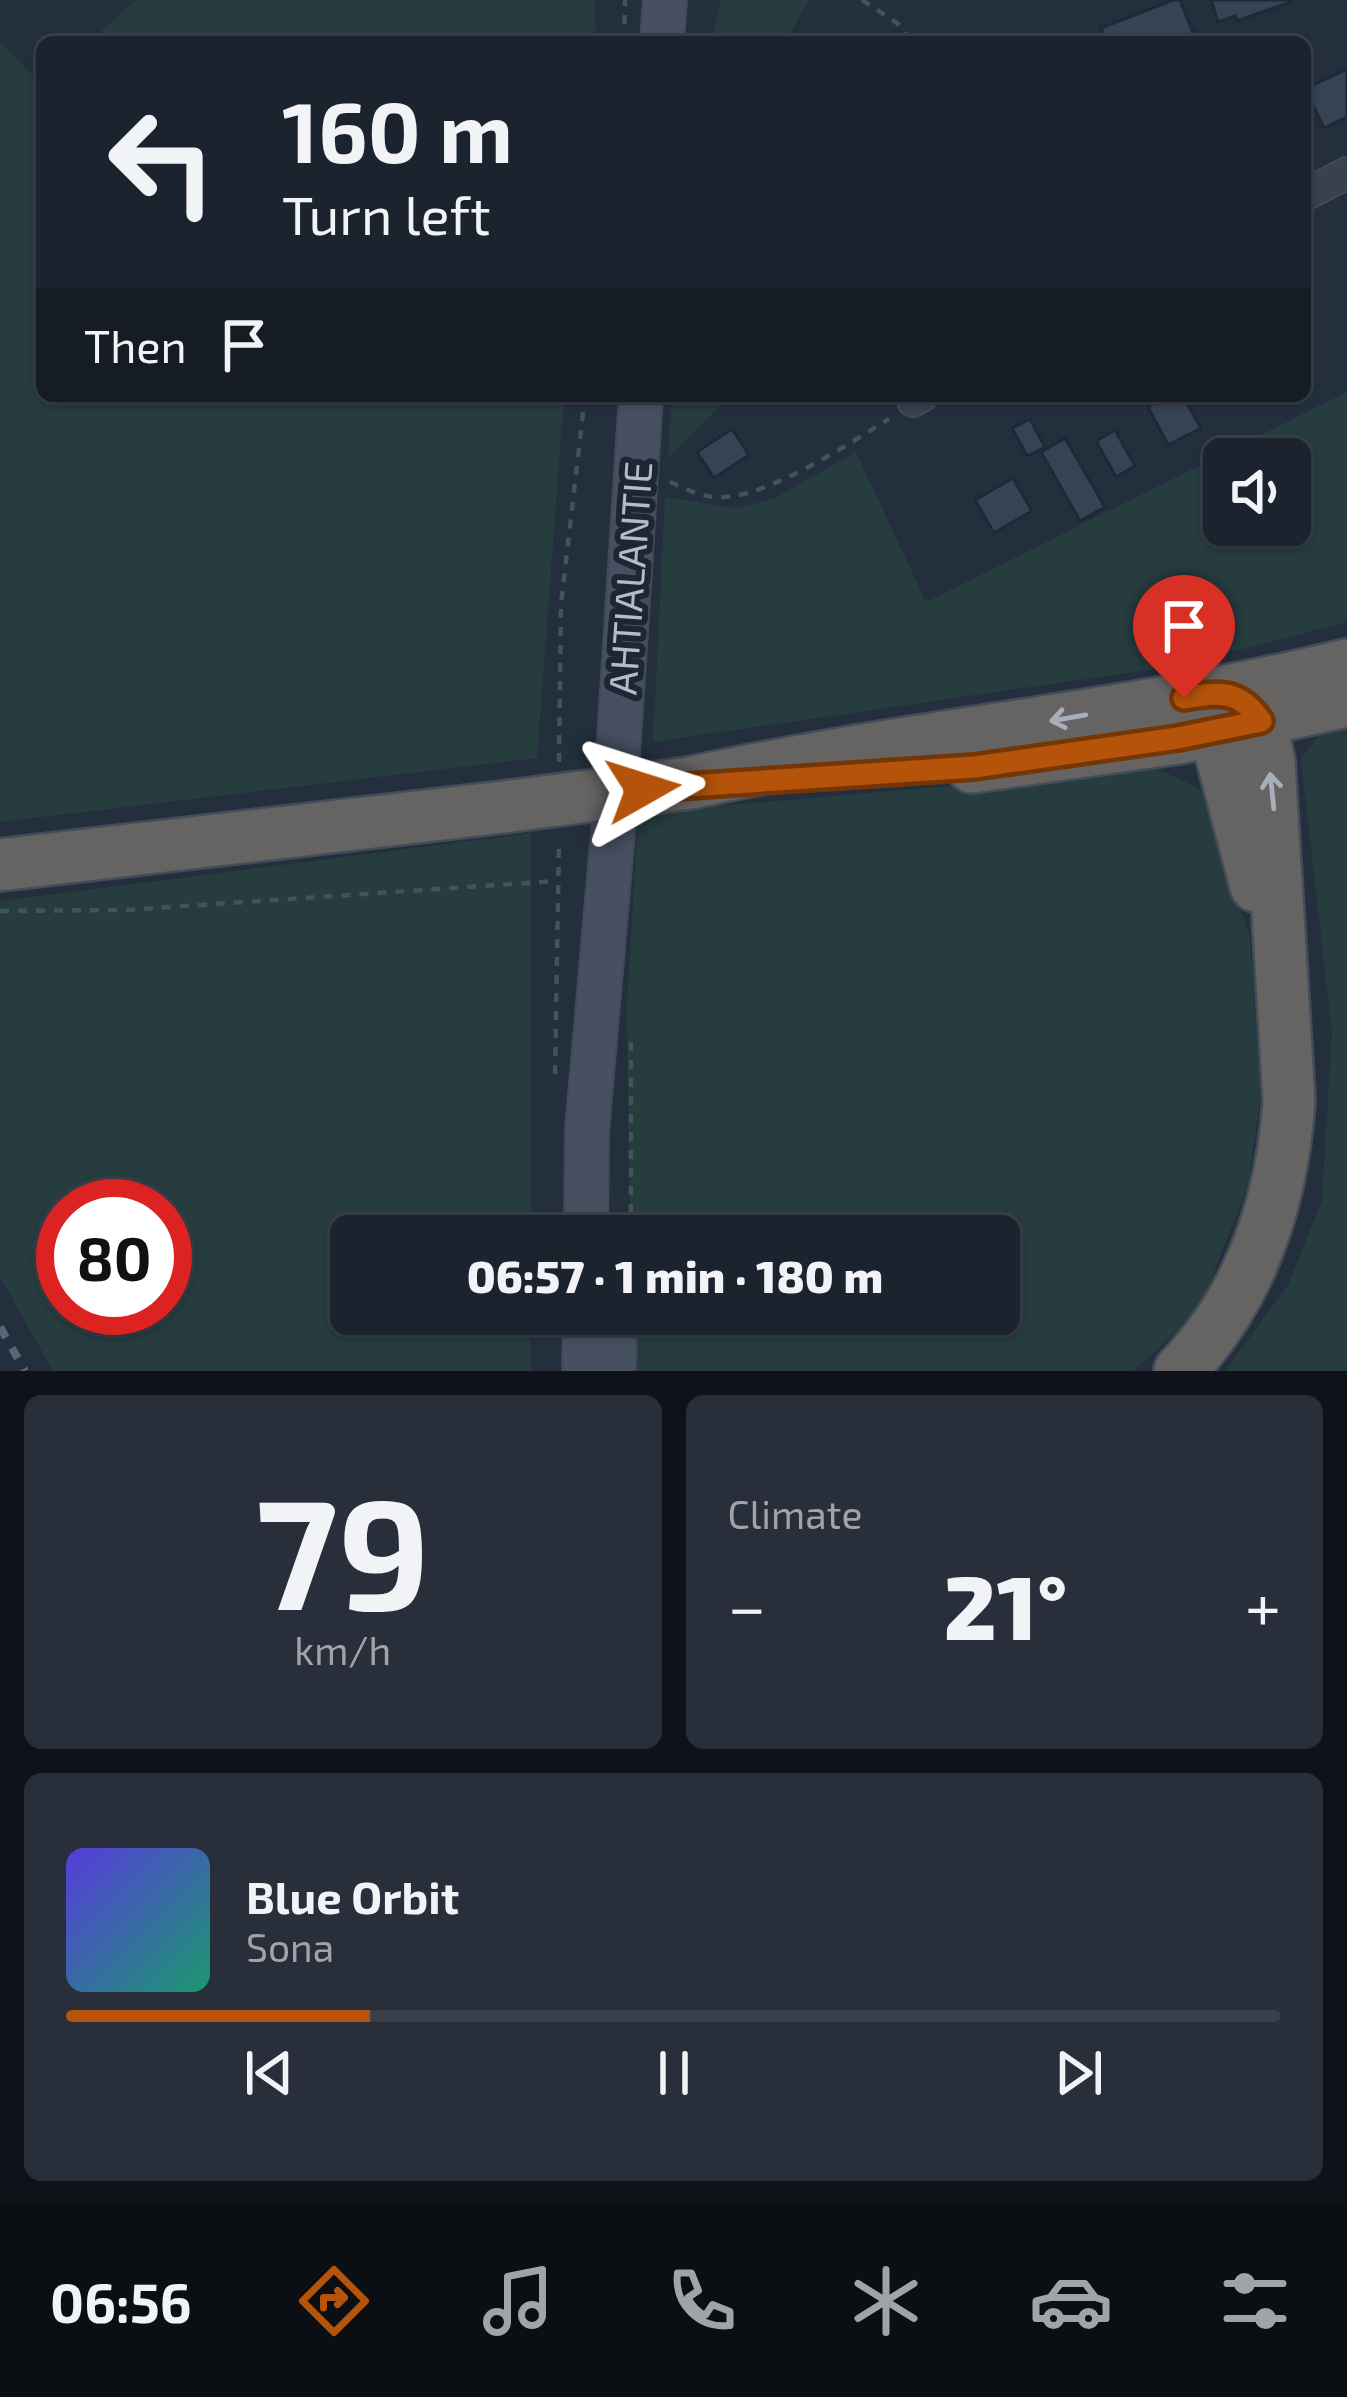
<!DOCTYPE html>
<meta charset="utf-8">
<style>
:root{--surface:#1b232e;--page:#282f3a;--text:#f1f3f6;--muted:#a0a4aa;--line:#39404a;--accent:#b45309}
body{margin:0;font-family:"Exo 2",sans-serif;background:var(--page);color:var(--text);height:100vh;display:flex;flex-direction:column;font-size:45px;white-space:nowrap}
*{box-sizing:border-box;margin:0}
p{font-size:39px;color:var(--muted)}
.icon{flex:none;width:66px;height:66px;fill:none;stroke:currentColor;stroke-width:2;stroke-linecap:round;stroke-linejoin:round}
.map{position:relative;height:1371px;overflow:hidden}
.sheet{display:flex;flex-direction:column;gap:24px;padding:24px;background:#0f1319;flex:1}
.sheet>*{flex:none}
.guide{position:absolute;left:36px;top:36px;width:1275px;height:366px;border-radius:18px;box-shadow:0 3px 9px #0004,0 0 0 3px var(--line);background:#1b232e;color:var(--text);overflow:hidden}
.controls{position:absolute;left:1203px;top:438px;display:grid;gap:24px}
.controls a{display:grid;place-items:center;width:108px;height:108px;border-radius:18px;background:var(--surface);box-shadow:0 3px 9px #0004,0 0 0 3px var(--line);font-size:60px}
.speed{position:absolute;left:36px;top:1179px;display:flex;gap:24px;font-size:60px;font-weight:700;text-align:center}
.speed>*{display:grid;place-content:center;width:156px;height:156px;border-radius:50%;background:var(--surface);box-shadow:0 3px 9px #0004,0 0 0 3px var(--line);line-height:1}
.speed .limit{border:18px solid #d22;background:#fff;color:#111}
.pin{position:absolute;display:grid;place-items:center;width:102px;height:102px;color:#fff;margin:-123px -51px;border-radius:50% 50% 50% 0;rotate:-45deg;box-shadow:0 0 12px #0007}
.pin .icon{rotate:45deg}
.me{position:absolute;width:132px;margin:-66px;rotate:84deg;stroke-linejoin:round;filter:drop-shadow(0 0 9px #0008)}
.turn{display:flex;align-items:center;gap:42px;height:252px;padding:0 48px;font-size:54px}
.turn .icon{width:156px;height:156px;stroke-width:2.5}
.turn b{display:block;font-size:84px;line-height:102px}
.then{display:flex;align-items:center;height:114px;padding:0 48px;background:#0003;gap:24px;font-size:45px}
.big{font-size:90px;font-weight:800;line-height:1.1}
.sheet .card{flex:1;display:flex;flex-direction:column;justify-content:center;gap:18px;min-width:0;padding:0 42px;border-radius:18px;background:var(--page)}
.sheet .dial{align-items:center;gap:0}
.dial b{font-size:156px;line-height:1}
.song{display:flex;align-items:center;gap:36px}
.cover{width:144px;height:144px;border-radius:18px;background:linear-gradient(135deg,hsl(250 70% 55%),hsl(160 70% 35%))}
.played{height:12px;border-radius:6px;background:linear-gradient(90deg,var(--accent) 25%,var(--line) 25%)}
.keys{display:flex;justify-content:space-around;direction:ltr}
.heat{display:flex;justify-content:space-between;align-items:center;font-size:66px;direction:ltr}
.sheet .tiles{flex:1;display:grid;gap:24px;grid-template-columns:1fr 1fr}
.card:last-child{grid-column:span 2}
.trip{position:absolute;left:330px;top:1215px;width:690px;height:120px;border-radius:18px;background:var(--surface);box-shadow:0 3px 9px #0004,0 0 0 3px var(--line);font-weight:800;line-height:120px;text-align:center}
.dock{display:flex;height:192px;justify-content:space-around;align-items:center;background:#0b0e12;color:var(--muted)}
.dock .icon{width:84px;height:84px}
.dock .selected{color:var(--accent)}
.dock b{font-size:54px;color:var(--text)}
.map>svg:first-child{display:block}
.green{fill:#263c3f;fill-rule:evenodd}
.building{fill:#364354;stroke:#1f2835;stroke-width:3}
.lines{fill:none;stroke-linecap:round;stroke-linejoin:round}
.minor-casing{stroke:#414a57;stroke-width:34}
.secondary-casing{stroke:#414a57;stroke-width:46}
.trunk-casing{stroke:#434c59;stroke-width:56}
.path{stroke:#3f5557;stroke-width:4.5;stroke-dasharray:9 9;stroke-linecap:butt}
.minor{stroke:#38414e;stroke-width:30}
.secondary{stroke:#465061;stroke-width:42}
.trunk{stroke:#656462;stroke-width:51}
.rail{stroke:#5a6575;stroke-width:8;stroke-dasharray:12 12;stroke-linecap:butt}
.trunk-bridge-casing{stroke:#434c59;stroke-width:56;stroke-linecap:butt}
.trunk-bridge{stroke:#656462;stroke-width:51}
.oneway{stroke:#a8afba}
.route-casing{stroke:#753606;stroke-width:30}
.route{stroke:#b45309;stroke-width:21}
.labels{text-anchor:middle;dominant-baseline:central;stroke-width:12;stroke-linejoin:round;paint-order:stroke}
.street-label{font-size:39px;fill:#b4bcc9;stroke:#1d2633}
</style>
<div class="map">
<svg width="1347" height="1371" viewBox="0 0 1347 1371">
<rect width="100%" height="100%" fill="#242f3e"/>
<path class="green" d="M 136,0 L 595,0 L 596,42 L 89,42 Z
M 721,0 L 809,0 L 785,42 L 711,42 Z
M 0,42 L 42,85 L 42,396 L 564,396 L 537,758 L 0,822 Z
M 1347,392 L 1347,622 L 1182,665 L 653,742 L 665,497 L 737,508 L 775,498 L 856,452 L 926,602 ZM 1224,459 L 1290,459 L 1290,525 L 1224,525 Z
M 672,396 L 731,396 L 668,458 Z
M 1347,721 L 1347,1371 L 1225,1371 L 1288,1285 L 1322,1200 L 1332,1032 L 1301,759 L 1323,729 Z
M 1156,768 L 1200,789 L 1250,938 L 1261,1094 L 1248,1186 L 1198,1313 L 1133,1371 L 632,1371 L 631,1314 L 999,1314 L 999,1236 L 630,1236 L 627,1006 L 638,813 Z
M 531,833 L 531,1236 L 351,1236 L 351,1314 L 531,1314 L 531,1371 L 53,1371 L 0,1277 L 0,901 ZM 63,1206 L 165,1206 L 165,1308 L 63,1308 Z"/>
<path class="building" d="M 1173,0 L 1180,0 L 1194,35 L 1176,42 L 1106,42 L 1101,28 Z
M 1211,0 L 1290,0 L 1291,2 L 1237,21 L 1235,16 L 1218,22 Z
M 1347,69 L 1347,117 L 1324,128 L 1305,89 Z
M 1168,396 L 1183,396 L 1201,428 L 1168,445 L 1148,407 Z
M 1030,419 L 1045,447 L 1027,456 L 1012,428 Z
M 732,429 L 749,455 L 714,478 L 697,452 Z
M 1115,430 L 1135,466 L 1116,477 L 1096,441 Z
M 1065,438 L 1105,507 L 1080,521 L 1041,452 Z
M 1013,478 L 1032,511 L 994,533 L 975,500 Z"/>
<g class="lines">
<defs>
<path id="minor" d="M 1305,195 L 1347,173
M 913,401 L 922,396"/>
<path id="secondary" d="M 662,42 L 665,0
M 586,1236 L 587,1131 L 613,832 L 641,396
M 584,1371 L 585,1314
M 614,1371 L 615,1314"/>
<path id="trunk" d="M 1219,701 L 1215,731 L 1256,886
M 972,767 L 1178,738 L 1347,701
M 690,783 C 907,735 1130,718 1347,665
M 0,865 L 503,807
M 1180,1371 C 1251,1297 1282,1202 1289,1101 L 1269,762 C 1262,727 1259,707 1224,691"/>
</defs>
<use href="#minor" class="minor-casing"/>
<use href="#secondary" class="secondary-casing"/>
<use href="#trunk" class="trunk-casing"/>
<path class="path" d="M 862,0 L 897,23 L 912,42
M 624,42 L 625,0
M 670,482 C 684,488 699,496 715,497 C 763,501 848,444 889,419
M 559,762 L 561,604 L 585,396
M 0,911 L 126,910 L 557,881
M 631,1042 L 631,1236
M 555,1074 L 559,840"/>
<use href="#minor" class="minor"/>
<use href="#secondary" class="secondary"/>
<use href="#trunk" class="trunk"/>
<path class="rail" d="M 0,1327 L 25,1371"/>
<defs>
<path id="trunk-bridge" d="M 503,807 L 690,783"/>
</defs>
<use href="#trunk-bridge" class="trunk-bridge-casing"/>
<use href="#trunk-bridge" class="trunk-bridge"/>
</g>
<defs><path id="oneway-shaft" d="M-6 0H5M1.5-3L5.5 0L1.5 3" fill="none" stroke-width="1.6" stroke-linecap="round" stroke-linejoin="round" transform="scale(3)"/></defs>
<g class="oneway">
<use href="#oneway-shaft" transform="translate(1068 718) rotate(170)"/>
<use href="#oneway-shaft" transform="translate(1272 791) rotate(-96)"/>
</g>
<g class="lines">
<defs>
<path id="route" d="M 643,789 L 974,767 L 1178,738 L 1261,721 C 1239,689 1219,692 1184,698"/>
</defs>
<use href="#route" class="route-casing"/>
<use href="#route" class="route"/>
</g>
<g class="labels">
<g class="street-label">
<text transform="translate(629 578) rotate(-86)">AHTIALANTIE</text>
</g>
</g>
</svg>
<div class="controls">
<a><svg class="icon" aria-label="sound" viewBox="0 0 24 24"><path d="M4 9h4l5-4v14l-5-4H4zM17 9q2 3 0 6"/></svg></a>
</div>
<div class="speed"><div class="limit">80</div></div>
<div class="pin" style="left:1184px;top:698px;background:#d93025"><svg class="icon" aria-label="arrive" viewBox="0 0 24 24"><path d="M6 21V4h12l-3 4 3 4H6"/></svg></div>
<svg class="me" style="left:643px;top:789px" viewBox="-20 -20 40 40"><path d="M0-17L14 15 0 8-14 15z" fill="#b45309" stroke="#fff" stroke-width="4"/></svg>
<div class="trip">06:57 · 1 min · 180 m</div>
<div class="guide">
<div class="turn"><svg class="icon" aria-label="left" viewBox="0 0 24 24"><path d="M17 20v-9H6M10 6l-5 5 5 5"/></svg><div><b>160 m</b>Turn left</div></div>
<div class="then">Then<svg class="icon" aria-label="arrive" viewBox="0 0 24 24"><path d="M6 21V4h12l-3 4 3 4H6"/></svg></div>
</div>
</div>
<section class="sheet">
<div class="tiles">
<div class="card dial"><b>79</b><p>km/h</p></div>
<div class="card"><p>Climate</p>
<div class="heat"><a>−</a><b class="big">21°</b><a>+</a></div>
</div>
<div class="card">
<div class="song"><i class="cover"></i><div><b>Blue Orbit</b><p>Sona</p></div></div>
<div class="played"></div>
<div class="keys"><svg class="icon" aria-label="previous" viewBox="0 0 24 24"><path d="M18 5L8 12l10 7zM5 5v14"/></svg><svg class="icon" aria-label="pause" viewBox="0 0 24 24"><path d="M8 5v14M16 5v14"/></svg><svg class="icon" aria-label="next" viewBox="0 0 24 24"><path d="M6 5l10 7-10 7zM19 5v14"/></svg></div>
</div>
</div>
</section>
<nav class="dock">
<b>06:56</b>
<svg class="icon selected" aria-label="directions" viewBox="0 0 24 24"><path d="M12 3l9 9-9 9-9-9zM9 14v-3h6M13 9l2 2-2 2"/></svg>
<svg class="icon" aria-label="music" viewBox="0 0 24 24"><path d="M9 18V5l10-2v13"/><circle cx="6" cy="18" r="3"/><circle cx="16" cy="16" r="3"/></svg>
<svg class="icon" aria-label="phone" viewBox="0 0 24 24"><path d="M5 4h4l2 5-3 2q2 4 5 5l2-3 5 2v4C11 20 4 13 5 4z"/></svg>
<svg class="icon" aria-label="climate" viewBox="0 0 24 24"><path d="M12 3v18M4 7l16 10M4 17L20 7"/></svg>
<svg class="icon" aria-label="car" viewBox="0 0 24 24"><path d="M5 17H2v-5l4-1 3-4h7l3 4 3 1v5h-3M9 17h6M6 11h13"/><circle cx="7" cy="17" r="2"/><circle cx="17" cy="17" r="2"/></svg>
<svg class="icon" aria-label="filters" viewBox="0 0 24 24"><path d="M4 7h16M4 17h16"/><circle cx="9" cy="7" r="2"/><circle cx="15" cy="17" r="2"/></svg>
</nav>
